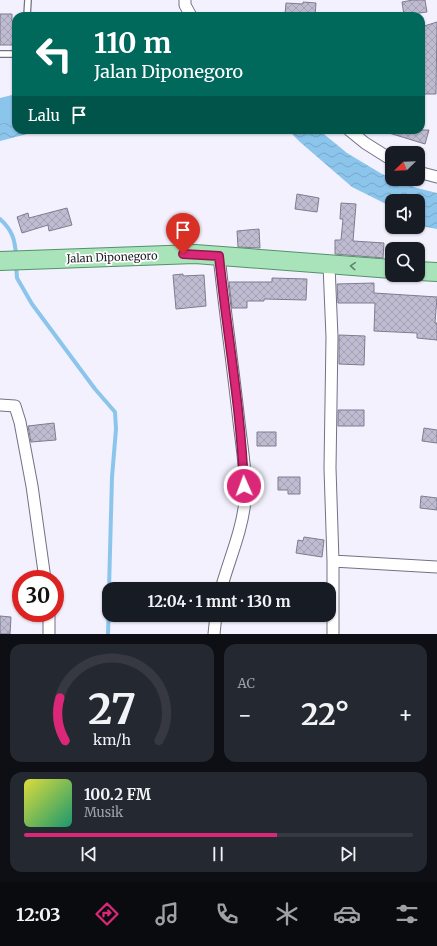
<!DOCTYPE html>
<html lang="id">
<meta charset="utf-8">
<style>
:root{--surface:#171b24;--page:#242831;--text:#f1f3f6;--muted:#9ea1a6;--line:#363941;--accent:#db2777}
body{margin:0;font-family:Merriweather,serif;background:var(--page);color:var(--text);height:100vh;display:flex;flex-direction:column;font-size:15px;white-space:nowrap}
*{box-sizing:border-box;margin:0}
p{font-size:13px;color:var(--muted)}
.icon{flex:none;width:22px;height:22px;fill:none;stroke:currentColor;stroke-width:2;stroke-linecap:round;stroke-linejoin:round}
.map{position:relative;height:634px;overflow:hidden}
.details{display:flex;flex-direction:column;gap:10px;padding:10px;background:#0d0f14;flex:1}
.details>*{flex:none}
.guide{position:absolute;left:12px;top:12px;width:413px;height:122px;border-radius:12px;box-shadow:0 1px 3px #0004;background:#00695c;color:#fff;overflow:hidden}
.needle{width:26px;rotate:247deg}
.controls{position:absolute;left:385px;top:146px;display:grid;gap:8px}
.controls a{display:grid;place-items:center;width:40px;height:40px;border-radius:8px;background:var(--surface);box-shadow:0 1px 3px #0004;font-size:20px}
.speed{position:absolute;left:12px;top:570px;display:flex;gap:8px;font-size:20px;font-weight:700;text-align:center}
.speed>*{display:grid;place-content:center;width:52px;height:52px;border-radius:50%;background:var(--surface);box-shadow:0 1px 3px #0004;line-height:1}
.speed .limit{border:6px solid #d22;background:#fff;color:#111}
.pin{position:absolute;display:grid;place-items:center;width:34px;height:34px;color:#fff;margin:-41px -17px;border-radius:50% 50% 50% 0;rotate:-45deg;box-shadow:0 0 4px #0007}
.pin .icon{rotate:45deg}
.me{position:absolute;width:44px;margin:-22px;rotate:358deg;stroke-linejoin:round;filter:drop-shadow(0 0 3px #0008)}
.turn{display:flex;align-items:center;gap:14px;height:84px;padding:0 16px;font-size:18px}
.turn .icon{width:52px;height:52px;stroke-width:2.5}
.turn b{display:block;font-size:28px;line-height:34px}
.then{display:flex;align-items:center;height:38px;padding:0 16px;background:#0003;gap:8px;font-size:15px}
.big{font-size:30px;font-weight:700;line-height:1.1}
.details .card{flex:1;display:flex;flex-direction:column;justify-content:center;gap:6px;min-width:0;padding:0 14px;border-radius:12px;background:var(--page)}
.details .dial{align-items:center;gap:0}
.dial svg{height:104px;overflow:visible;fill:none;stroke:var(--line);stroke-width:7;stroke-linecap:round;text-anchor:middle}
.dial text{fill:var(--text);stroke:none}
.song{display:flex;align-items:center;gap:12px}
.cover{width:48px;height:48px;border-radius:6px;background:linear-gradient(135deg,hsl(60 70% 55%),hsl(160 70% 35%))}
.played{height:4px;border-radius:2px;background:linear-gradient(90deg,var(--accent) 65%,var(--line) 65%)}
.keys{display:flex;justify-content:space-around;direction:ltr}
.heat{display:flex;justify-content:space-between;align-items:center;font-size:22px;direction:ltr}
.details .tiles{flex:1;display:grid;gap:10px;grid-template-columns:1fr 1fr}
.card:last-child{grid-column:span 2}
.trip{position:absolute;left:102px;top:582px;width:234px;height:40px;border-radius:12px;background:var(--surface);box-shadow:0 1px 3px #0004;font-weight:700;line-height:40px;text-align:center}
.dock{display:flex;height:64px;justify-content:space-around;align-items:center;background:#090b0e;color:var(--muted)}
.dock .icon{width:28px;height:28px}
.dock .current{color:var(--accent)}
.dock b{font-size:18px;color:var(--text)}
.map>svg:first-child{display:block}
.water{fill:url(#water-waves)}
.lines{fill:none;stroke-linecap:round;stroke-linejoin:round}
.stream{stroke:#8cc5ec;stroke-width:4}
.river{stroke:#8cc5ec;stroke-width:25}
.building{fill:url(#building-cross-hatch);stroke:#7f7c90}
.service-casing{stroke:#737184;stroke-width:8}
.minor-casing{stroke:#737184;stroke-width:13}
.primary-casing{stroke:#539269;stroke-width:20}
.service{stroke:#fff;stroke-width:5.5}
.minor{stroke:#fff;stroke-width:11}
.primary{stroke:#a9e3ba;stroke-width:18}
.oneway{stroke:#648170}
.route-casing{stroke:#8e194d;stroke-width:10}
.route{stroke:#db2777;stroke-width:7}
.labels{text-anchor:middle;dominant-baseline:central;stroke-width:3.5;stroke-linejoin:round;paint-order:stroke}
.street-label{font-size:11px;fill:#201f27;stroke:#fff}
</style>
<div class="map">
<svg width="437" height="634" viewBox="0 0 437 634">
<defs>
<pattern id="water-waves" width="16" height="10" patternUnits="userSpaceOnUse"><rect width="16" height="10" fill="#8cc5ec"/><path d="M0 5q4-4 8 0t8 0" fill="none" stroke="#78a9ca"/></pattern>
<pattern id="building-cross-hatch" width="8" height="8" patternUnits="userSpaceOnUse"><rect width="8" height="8" fill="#bfbcd2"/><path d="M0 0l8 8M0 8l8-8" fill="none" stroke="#a4a1b4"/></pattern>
</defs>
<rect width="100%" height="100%" fill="#f3f1fe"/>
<path class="water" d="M 16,108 L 16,130 L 43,130 L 0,141 L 0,112 Z
M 288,130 L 319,130 L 347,153 L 382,174 L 392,178 L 392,179 L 395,179 L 417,188 L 437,193 L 437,229 L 426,227 L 418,222 L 418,201 L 392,201 L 392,207 L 352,187 L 300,142 Z"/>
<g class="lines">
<path class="stream" d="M 0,219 C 12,230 15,239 16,255
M 16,264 L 17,278 L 32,304 L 95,389 L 115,412 L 116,429 L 112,477 L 109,589
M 108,634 L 109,602"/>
<path class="river" d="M 0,111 L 16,107"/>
</g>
<path class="building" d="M 413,0 L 425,0 L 427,12 L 404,15 L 402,2 Z
M 303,2 L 316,3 L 315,16 L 285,14 L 286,3 L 303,4 Z
M 0,14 L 12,14 L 12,21 L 16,21 L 16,45 L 0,45 Z
M 437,22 L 436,94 L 421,94 L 421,27 Z
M 389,130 L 429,130 L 425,144 L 389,133 Z
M 297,194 L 319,198 L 317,212 L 295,209 Z
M 341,203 L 356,204 L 353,241 L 384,243 L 383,258 L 335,254 L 335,240 L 341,240 L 343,219 L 340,219 Z
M 67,208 L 72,225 L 49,231 L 48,225 L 22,233 L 17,217 L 28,213 L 29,218 Z
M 259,229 L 260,248 L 238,247 L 237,231 Z
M 183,274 L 183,276 L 204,275 L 206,306 L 176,309 L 173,275 Z
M 272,278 L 307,279 L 306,300 L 264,299 L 264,301 L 247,301 L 247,308 L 232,308 L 229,282 L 272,282 Z
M 374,283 L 374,293 L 437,297 L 435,323 L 437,323 L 437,340 L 417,338 L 417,333 L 374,331 L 375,303 L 338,303 L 337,284 Z
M 339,335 L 365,336 L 364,365 L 339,364 Z
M 338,410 L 364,410 L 364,426 L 338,426 Z
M 54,423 L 56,440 L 31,442 L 28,426 Z
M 424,428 L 437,430 L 437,443 L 422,441 Z
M 257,432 L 276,432 L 276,446 L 257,446 Z
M 278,477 L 300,477 L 300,494 L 288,494 L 288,490 L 278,490 Z
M 421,496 L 437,498 L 437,510 L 420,508 Z
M 304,537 L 324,540 L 322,557 L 296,553 L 298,540 L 303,541 Z
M 0,616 L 11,617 L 10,634 L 0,634 Z"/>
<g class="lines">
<defs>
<path id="service" d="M 27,16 L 28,0
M 0,54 L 16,54"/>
<path id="minor" d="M 185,0 L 185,5 L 191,16
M 349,130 L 365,143 L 392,160
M 418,172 L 437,177
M 219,256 C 225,312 233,367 239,422 C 242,448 247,475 245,501 C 242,531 229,560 221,589
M 329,265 L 332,337 L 330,468 L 333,561 L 437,567
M 0,405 L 15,406 L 20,422 L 32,486 L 45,579
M 49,634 L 49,613
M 214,634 L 216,615
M 333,634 L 333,561"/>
<path id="primary" d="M 0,261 L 195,254 L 392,269
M 418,271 L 437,272"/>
</defs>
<use href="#service" class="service-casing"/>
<use href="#minor" class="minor-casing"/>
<use href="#primary" class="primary-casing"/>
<use href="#service" class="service"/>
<use href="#minor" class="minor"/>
<use href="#primary" class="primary"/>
</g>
<defs><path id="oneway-chevron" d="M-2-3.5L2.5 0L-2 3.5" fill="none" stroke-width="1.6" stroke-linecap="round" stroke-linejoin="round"/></defs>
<use class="oneway" href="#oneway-chevron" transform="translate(353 266) rotate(-176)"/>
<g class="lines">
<defs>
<path id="route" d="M 183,254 L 219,256 C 227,333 241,409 244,486"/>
</defs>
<use href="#route" class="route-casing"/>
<use href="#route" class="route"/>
</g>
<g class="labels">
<g class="street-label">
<text transform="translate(112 257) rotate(-2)">Jalan Diponegoro</text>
</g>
</g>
</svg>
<div class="controls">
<a><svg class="needle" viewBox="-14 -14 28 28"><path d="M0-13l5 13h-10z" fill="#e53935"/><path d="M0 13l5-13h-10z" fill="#9ea1a6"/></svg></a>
<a><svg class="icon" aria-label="sound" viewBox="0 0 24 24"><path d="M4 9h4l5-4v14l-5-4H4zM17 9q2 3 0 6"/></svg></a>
<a><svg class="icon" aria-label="search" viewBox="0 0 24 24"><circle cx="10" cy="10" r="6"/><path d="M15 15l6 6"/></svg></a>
</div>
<div class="speed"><div class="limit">30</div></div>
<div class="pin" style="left:183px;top:254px;background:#d93025"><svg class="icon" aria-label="arrive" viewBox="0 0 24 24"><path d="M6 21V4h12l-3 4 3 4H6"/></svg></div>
<svg class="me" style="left:244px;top:486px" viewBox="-20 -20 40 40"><circle r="17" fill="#db2777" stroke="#fff" stroke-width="3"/><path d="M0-11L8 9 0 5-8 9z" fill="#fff"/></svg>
<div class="trip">12:04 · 1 mnt · 130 m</div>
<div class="guide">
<div class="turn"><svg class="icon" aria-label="left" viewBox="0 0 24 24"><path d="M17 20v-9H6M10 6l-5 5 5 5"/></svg><div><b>110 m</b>Jalan Diponegoro</div></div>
<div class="then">Lalu<svg class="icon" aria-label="arrive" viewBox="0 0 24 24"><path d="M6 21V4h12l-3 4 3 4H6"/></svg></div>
</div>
</div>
<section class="details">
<div class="tiles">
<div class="card dial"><svg viewBox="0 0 100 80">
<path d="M14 69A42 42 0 1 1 86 69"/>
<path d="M14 69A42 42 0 0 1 10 36" stroke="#db2777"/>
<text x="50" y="56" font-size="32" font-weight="700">27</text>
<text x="50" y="72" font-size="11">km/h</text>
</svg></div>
<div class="card"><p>AC</p>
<div class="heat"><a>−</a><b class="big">22°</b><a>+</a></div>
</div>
<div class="card">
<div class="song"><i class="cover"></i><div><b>100.2 FM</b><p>Musik</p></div></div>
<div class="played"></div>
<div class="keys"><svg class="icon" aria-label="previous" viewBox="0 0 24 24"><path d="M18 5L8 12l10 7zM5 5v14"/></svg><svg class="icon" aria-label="pause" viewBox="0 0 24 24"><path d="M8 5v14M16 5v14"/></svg><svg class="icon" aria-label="next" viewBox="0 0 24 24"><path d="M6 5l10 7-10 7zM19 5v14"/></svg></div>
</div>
</div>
</section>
<nav class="dock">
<b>12:03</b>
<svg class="icon current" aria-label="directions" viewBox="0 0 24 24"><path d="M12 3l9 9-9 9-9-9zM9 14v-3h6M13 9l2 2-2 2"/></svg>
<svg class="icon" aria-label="music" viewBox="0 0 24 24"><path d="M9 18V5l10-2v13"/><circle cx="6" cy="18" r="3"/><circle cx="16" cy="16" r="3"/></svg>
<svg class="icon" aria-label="phone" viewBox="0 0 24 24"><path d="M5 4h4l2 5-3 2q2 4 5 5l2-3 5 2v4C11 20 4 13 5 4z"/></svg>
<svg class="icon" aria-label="climate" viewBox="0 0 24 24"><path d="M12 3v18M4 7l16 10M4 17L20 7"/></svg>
<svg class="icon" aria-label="car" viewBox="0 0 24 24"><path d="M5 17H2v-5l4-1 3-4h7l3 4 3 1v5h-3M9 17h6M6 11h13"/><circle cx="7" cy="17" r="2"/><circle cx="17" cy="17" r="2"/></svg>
<svg class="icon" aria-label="filters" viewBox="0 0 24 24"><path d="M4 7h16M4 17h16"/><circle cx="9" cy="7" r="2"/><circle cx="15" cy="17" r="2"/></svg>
</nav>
